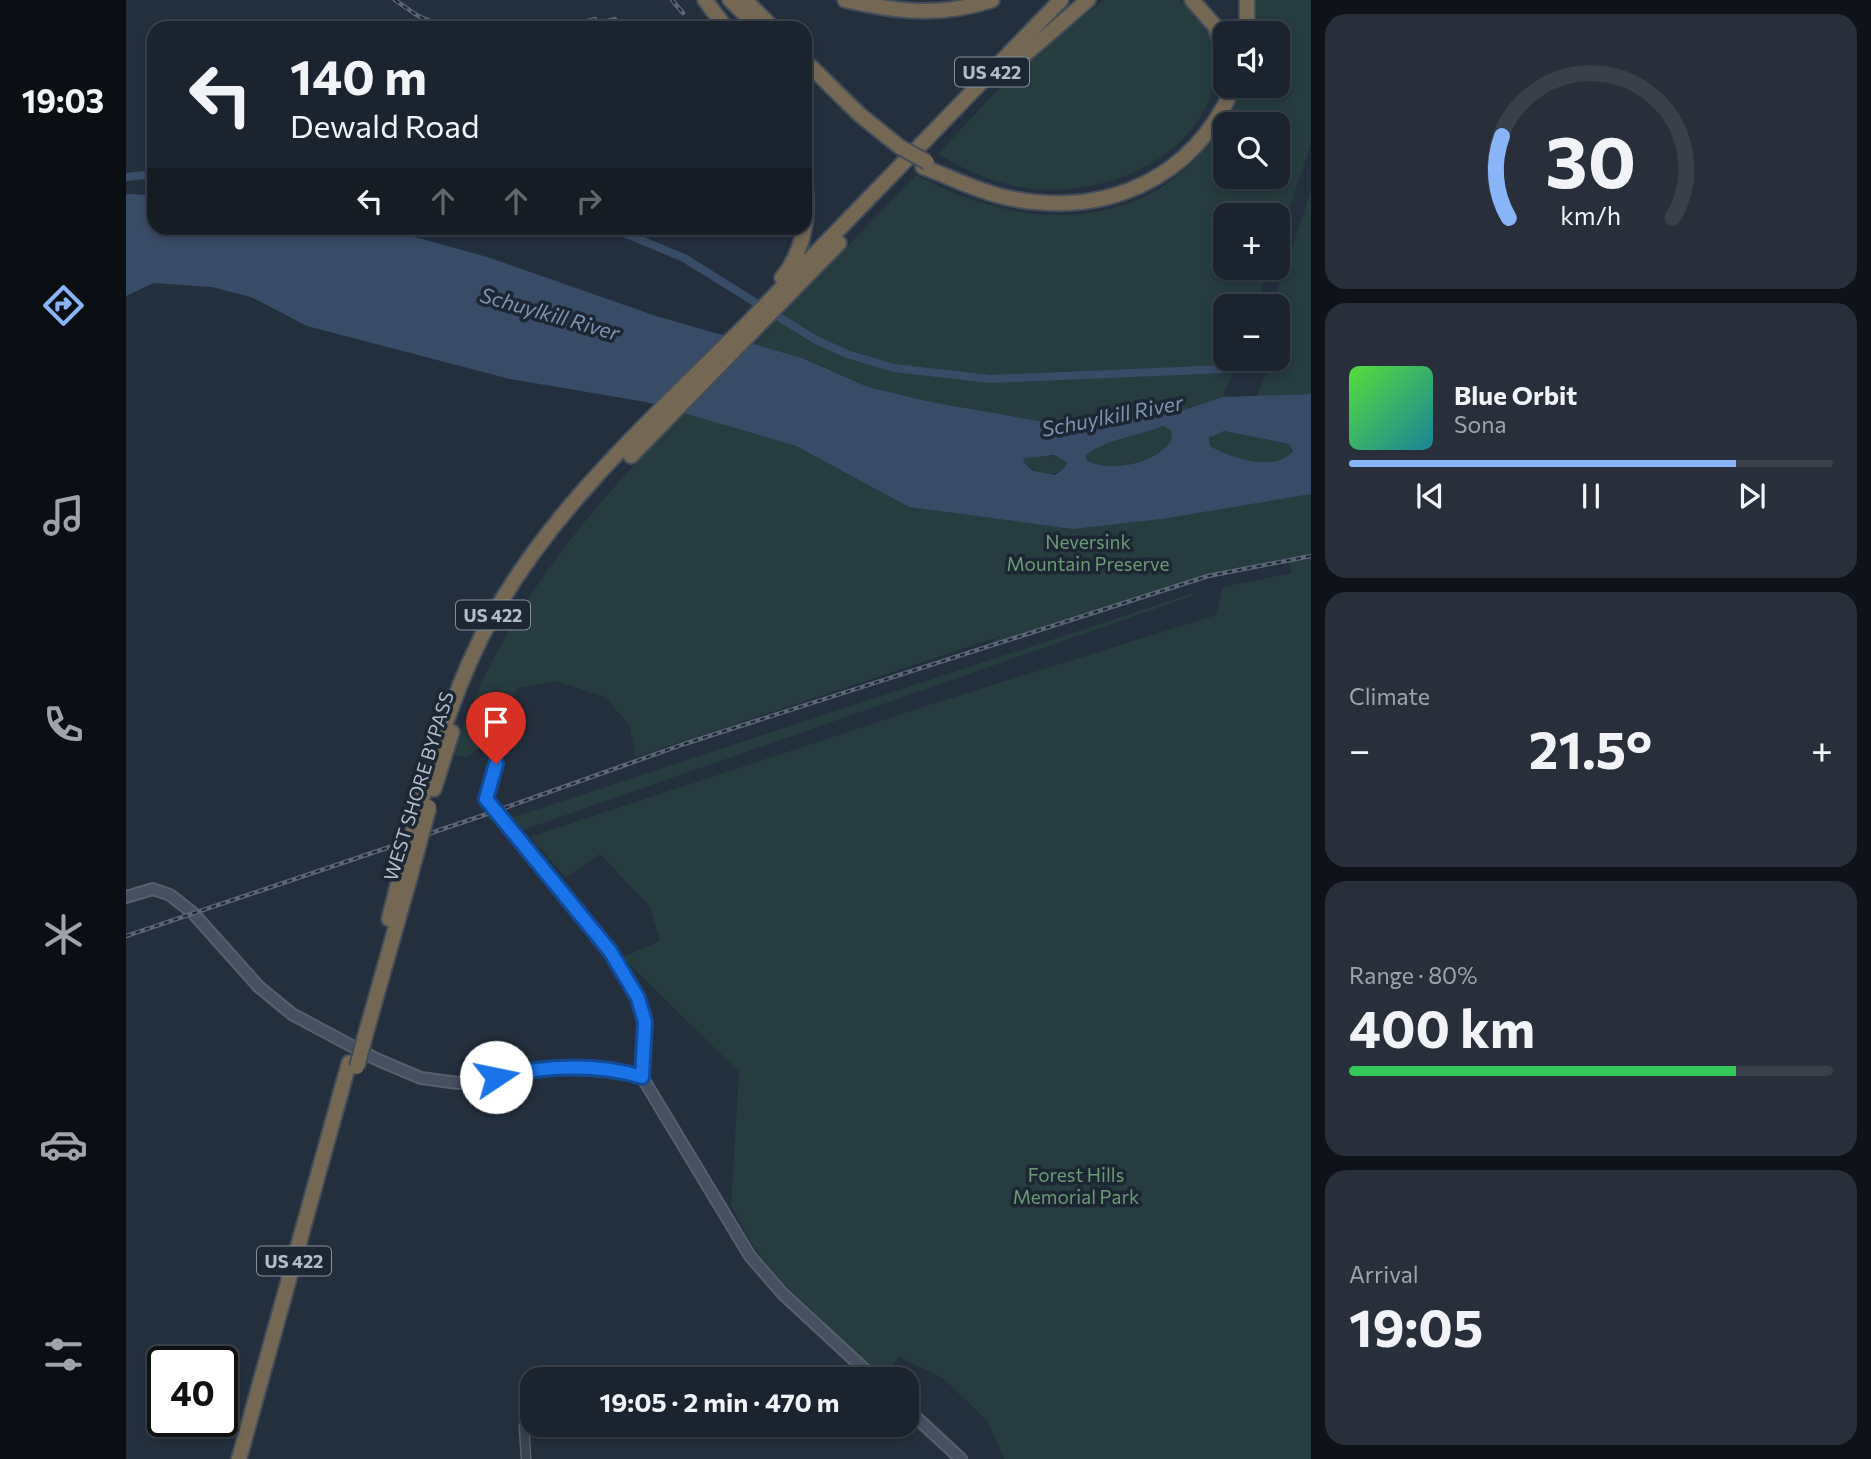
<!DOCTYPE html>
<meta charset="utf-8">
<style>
:root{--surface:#1b232e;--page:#282f3a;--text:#f1f3f6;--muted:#a0a4aa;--line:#39404a;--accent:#8ab4f8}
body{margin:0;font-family:Commissioner,sans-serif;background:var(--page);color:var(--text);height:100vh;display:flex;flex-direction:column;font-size:26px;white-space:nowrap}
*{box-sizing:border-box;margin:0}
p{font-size:23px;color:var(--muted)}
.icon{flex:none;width:38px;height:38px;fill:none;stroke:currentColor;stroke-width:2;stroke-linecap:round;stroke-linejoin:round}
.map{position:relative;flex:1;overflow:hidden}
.side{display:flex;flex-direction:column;gap:14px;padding:14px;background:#0f1319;width:560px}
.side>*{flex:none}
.guide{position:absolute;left:21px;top:21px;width:665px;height:214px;border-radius:21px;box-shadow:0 4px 10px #0003,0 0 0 2px var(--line);background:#1b232e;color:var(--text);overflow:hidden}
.tools{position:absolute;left:1087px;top:21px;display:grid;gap:14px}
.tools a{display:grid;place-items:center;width:77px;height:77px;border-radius:14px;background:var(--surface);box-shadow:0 4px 10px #0003,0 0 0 2px var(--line);font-size:35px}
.speed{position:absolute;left:21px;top:1346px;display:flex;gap:14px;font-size:35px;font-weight:700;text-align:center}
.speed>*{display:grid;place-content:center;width:91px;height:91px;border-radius:50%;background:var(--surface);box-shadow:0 4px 10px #0003,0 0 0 2px var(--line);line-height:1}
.speed .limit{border:4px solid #111;border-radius:10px;background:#fff;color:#111}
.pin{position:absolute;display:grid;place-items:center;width:60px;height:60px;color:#fff;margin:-72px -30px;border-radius:50% 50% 50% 0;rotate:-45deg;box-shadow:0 0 7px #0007}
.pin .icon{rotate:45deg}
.me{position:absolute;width:77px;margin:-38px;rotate:79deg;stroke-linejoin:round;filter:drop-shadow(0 0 5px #0008)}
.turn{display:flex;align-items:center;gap:24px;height:147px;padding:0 28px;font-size:32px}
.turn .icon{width:91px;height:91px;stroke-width:2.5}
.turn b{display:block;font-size:49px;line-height:60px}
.lanes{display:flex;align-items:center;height:66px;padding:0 28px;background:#0003;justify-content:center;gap:35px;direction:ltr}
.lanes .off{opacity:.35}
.big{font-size:52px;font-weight:700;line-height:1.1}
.side .card{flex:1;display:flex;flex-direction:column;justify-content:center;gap:10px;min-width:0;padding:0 24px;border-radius:21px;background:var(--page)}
.side .dial{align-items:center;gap:0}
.dial svg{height:182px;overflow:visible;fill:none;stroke:var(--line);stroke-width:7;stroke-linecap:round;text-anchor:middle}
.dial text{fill:var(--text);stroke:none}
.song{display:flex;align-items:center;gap:21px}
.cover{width:84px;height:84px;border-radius:10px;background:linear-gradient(135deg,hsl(110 70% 55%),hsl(190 70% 35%))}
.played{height:7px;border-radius:4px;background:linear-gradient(90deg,var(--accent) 80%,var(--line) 80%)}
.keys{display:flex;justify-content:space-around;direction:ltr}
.heat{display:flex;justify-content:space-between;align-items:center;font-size:38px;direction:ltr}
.charge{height:10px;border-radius:5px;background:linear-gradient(90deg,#34c759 80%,var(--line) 0)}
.trip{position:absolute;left:394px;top:1367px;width:399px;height:70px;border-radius:21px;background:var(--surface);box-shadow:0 4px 10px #0003,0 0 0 2px var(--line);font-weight:700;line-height:70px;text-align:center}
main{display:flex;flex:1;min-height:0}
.tabs{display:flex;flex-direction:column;width:126px;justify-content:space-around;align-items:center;background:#0b0e12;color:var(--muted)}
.tabs .icon{width:49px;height:49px}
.tabs .current{color:var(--accent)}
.tabs b{font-size:32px;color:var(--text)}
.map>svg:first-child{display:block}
.green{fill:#263c3f;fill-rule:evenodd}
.water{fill:#394c67;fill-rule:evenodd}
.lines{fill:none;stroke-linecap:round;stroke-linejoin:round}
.canal{stroke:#394c67;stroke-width:8}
.street-casing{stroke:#565f6c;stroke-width:11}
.secondary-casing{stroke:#565f6c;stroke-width:14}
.highway-casing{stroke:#434c59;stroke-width:18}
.street{stroke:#38414e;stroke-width:8}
.secondary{stroke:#465061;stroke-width:10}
.highway{stroke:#746855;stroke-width:14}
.rail-casing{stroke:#5a6575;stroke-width:4.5}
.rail{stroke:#1d2633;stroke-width:2;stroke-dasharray:5;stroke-linecap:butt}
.highway-bridge-casing{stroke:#434c59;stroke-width:18;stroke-linecap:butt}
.highway-bridge{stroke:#746855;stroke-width:14}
.route-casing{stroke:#114b97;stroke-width:18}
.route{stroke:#1a73e8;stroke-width:12}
.labels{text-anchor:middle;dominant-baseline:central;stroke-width:7;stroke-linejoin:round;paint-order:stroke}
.shield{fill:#1d2633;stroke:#878f9c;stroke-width:2}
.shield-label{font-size:18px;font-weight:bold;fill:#b4bcc9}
.park-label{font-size:19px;fill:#6b9a76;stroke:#1d2633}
.street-label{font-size:19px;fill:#b4bcc9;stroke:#1d2633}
.water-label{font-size:21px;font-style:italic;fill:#7c92b1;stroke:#1d2633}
</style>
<main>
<nav class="tabs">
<b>19:03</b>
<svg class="icon current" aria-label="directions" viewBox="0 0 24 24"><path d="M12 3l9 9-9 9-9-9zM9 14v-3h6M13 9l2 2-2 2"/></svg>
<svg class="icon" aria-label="music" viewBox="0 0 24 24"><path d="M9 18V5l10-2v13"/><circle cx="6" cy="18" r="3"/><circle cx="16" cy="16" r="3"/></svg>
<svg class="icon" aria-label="phone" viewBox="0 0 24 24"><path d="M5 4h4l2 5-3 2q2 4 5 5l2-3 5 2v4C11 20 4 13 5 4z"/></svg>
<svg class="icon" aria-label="climate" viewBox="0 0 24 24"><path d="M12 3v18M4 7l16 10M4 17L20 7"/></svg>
<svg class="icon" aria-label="car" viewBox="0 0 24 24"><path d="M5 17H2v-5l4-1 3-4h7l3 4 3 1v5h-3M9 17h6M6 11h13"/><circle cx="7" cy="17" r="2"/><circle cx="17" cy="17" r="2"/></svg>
<svg class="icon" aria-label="filters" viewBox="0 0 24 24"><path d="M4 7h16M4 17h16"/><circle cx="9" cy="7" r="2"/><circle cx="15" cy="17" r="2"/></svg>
</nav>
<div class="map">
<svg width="1185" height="1459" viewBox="0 0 1185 1459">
<rect width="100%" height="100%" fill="#242f3e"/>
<path class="green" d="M 978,0 C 995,0 1039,0 1052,0 C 1065,4 1076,20 1082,30 C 1094,51 1093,75 1084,97 C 1058,165 975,195 907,189 C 874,186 840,171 812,154 L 888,72 Z
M 1129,0 L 1185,0 L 1185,143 L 1152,242 L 1152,215 L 1099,215 L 1099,268 L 1143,268 L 1130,306 L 1099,306 L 1099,359 L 1112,359 L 1097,397 L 1055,411 L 978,420 L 925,423 L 805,402 L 742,387 L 677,358 L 628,344 L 790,175 C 917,243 1056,231 1115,86 L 1152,86 L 1152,33 L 1128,33 ZM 1099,124 L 1152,124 L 1152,177 L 1099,177 Z
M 1185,191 L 1185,394 L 1130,397 L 1145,364 L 1140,359 L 1152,359 L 1152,306 L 1146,306 Z
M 559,413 L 670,446 L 783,507 L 900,522 L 1185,472 L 1185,1459 L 878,1459 L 862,1422 L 817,1378 L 773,1357 L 756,1377 L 660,1286 L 629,1249 L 605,1205 L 613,1072 L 496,957 L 534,941 L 524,907 L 474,854 L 440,878 L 404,837 L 803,705 L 1090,615 L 1097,587 L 1166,573 L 1161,559 L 1082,576 L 855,649 L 875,636 L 510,757 L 503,725 L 479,697 L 430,681 L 391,688 L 366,738 L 342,757 L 326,755 C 375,615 455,516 559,413 Z
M 1037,426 L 1046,430 L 1046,439 C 1032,463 984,474 960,460 L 959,455 C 980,439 1013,436 1037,426 Z
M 1098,431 L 1163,444 L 1167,451 C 1150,473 1104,458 1084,446 L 1083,438 Z
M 919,455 L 936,458 L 941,462 L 939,467 C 923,479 912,475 897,462 L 899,458 Z
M 1067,593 L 1066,596 L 397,830 L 385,818 Z"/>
<path class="water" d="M 0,194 L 28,195 L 28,228 L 260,229 L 361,257 L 530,316 L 676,358 L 742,387 L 805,402 L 925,423 L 978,420 L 1055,411 L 1097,397 L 1185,394 L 1185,494 L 1035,519 L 947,529 L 783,507 L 670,446 L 520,402 L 384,379 L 181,326 L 125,297 L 86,287 L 28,283 L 0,296 ZM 1037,426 L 1045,430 L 1046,439 C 1033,463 984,474 960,460 L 960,455 C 980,439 1013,436 1037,426 ZM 1098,431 L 1163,444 L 1167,451 C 1150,473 1104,458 1084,446 L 1083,438 ZM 928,455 L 941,462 L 939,467 L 929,475 L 907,471 L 897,462 L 899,458 Z"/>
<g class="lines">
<path class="canal" d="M 0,177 L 28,174
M 474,228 L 498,233 L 558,258 L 690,340 L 721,354 L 768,368 L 865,379 L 1122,368"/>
<defs>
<path id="street" d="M 370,764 L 361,799 L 484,951 L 512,998 L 519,1022 L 516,1077
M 398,1426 L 400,1459"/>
<path id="secondary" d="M 0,897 L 27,889 L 44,895 L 67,913 L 133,987 L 166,1014 L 250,1059 L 295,1078 L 332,1083 L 432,1068 L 500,1072 L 516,1077 L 624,1256 L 657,1294 L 749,1379
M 780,1408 L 835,1459"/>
<path id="highway" d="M 579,0 L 600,28
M 604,0 L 633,28
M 619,0 L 647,28
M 719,0 C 771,12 815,17 866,0
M 1066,0 L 1089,26 L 1099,54
M 1121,33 L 1121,0
M 679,61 L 734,115 L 774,147
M 873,77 L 962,0
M 797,167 C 824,177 849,190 878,197 C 977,219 1067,181 1108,86
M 656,278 C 677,252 683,219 679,186
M 505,456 L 713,243
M 308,789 L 326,732
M 293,810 C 312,744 332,678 366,617 C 429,504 531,414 622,323 C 727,216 831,108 935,0
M 263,919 L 273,880
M 238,1040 L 284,877
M 113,1459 L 223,1063"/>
</defs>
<use href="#street" class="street-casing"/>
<use href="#secondary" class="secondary-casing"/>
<use href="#highway" class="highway-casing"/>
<use href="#street" class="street"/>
<use href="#secondary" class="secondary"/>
<use href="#highway" class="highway"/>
<defs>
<path id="rail" d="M 269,0 L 292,16 L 322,28
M 546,0 L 557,13
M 460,27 L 489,19
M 436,28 L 469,19
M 0,936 L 370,811 L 558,744 L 1082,576 L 1185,556"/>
</defs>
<use href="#rail" class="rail-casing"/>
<use href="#rail" class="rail"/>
<defs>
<path id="highway-bridge" d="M 774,147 L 801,162
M 284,877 L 303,807
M 273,880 L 293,810
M 231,1067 L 238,1040"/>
</defs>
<use href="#highway-bridge" class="highway-bridge-casing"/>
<use href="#highway-bridge" class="highway-bridge"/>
</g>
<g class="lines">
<defs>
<path id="route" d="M 370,1077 C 417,1066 470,1063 516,1077 L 519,1022 L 512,998 L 484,951 L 360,799 L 370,764"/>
</defs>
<use href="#route" class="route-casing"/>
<use href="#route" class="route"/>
</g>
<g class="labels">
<g class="shield">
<rect x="829" y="57.5" width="74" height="29" rx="5"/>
<rect x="330" y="600.5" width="74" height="29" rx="5"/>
<rect x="131" y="1246.5" width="74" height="29" rx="5"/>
</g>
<g class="shield-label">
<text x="866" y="72">US 422</text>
<text x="367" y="615">US 422</text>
<text x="168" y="1261">US 422</text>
</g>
<g class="park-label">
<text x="962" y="541">Neversink<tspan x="962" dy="22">Mountain Preserve</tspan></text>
<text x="950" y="1174">Forest Hills<tspan x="950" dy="22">Memorial Park</tspan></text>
</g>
<g class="street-label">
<text transform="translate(292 786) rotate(-73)">WEST SHORE BYPASS</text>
</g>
<g class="water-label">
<text transform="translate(424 313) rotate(16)">Schuylkill River</text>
<text transform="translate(986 415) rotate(-11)">Schuylkill River</text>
</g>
</g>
</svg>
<div class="tools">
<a><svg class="icon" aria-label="sound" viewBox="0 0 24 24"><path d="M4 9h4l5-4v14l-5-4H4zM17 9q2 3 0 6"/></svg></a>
<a><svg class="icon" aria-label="search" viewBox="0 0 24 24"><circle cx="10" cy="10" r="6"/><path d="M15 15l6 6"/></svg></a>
<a>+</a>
<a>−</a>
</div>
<div class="speed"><div class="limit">40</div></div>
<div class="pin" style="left:370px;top:764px;background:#d93025"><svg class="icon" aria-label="arrive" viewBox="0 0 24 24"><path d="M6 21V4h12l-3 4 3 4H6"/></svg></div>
<svg class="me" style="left:370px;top:1077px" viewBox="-20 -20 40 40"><circle r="19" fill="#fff"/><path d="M0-13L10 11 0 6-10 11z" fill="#1a73e8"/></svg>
<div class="trip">19:05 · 2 min · 470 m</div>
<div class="guide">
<div class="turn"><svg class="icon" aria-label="left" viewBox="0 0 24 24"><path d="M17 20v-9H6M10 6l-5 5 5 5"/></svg><div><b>140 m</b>Dewald Road</div></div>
<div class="lanes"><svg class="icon" aria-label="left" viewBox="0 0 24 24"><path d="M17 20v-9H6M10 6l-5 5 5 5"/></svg><svg class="icon off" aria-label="ahead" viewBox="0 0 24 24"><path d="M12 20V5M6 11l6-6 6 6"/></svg><svg class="icon off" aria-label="ahead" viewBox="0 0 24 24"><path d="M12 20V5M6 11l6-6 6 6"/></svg><svg class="icon off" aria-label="right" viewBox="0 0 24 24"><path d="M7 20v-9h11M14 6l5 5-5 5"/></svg></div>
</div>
</div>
<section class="side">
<div class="card dial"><svg viewBox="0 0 100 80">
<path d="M14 69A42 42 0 1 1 86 69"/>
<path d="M14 69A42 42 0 0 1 11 33" stroke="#8ab4f8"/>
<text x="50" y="56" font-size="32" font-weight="700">30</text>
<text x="50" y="72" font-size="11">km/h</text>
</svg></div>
<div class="card">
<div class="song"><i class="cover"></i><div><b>Blue Orbit</b><p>Sona</p></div></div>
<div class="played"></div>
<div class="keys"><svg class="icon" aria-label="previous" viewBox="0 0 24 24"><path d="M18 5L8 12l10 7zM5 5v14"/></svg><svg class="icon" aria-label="pause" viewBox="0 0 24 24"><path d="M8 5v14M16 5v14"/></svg><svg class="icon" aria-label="next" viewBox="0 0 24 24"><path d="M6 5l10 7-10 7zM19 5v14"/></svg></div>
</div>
<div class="card"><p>Climate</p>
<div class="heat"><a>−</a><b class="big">21.5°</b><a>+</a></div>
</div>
<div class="card"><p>Range · 80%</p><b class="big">400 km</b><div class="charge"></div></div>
<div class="card"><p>Arrival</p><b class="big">19:05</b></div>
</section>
</main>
